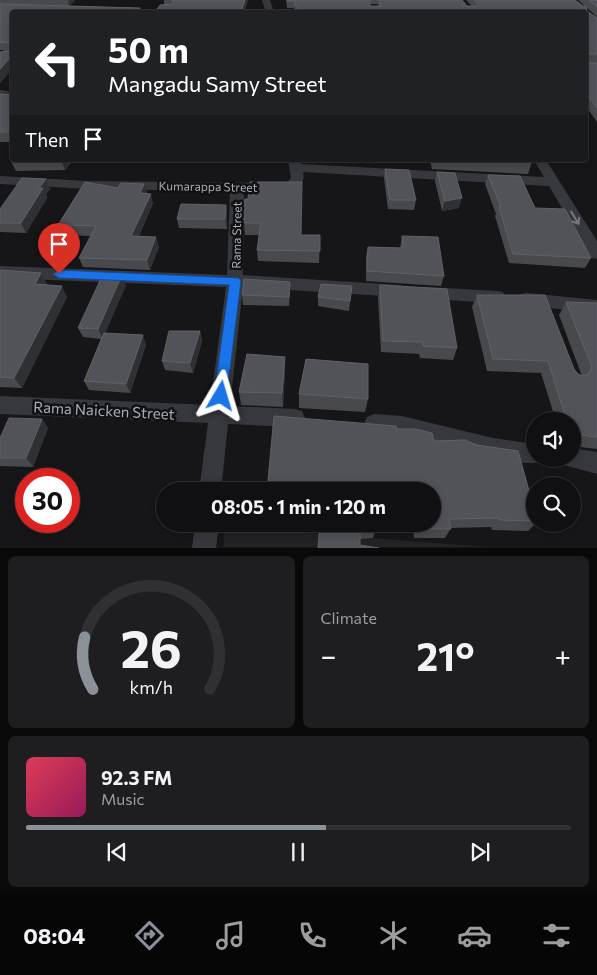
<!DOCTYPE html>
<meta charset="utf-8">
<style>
:root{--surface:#101012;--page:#1e1e20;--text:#f1f3f6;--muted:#9c9d9f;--line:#303032;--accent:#8c9099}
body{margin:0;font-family:Commissioner,sans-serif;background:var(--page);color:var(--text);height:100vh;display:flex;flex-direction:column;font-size:19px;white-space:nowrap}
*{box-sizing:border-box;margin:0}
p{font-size:16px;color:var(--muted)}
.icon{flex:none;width:28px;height:28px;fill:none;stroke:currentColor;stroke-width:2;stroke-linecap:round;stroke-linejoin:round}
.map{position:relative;height:548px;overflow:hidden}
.drawer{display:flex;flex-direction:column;gap:8px;padding:8px;background:#09090a;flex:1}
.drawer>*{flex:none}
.guide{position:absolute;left:10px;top:10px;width:578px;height:152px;border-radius:5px;box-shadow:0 2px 8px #0003,0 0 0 1px var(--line);background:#202124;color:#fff;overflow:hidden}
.buttons{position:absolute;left:526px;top:412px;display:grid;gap:10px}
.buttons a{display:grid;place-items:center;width:55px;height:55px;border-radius:50%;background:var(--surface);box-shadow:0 2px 8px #0003,0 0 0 1px var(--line);font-size:25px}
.speed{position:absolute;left:15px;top:468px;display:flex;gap:10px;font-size:25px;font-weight:700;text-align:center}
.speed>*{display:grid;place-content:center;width:65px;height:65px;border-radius:50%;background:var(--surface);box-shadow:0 2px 8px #0003,0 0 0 1px var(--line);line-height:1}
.speed .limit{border:8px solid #d22;background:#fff;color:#111}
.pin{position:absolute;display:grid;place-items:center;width:42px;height:42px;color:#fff;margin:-51px -21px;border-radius:50% 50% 50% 0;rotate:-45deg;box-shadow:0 0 5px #0007}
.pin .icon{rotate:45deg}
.me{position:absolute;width:55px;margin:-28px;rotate:7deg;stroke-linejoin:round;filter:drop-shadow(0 0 4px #0008)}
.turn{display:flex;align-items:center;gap:18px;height:105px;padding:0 15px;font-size:22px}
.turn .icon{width:65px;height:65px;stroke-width:2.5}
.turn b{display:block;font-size:35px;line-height:42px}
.then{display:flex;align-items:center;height:48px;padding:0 15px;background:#0003;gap:10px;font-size:19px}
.big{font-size:38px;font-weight:700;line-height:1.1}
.drawer .tile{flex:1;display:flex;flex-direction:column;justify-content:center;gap:8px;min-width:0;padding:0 18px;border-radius:8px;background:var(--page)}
.drawer .dial{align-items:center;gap:0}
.dial svg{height:130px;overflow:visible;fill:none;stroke:var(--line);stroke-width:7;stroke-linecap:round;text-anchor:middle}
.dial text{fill:var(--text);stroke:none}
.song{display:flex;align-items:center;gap:15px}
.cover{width:60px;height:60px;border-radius:8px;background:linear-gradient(135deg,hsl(350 70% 55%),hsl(330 70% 35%))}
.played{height:5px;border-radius:2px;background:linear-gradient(90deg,var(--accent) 55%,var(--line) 55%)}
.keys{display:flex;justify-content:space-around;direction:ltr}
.heat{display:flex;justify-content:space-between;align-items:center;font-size:28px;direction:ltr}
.drawer .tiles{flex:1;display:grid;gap:8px;grid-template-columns:1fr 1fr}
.tile:last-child{grid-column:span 2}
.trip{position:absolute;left:156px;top:482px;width:285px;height:50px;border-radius:25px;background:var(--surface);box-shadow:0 2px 8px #0003,0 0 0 1px var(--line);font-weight:700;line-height:50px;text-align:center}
.tab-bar{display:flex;height:80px;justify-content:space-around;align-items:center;background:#060607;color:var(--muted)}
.tab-bar .icon{width:35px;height:35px}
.tab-bar .on{color:var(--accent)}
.tab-bar b{font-size:22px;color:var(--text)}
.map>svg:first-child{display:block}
.built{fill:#222225}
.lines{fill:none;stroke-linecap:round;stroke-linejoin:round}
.minor{fill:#37383d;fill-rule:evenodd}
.wall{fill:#47494d;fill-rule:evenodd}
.shaded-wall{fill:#2f3033}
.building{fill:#525359;stroke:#5f6168}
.oneway{stroke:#757881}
.route{fill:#1a73e8;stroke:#114b97}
.labels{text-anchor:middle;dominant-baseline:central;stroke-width:5;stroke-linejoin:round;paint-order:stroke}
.street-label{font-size:12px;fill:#a8adb8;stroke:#111113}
.near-street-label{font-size:15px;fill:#a8adb8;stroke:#111113}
</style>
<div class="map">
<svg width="597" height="548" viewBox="0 0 597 548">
<rect width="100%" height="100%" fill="#161618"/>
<path class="built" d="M 224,527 L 491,547 L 224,547 Z"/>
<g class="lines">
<path class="minor" d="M 262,0 L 270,0 L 274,12 L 266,12 Z
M 117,9 L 170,10 L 174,12 L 117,12 Z
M 0,90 L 8,91 L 9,93 L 8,95 L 0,96 Z
M 288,160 L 300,160 L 301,164 L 544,177 L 534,160 L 546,160 L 597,241 L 597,259 L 591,258 L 549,186 L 303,172 C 310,199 260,191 244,191 L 243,275 L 400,285 L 406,287 L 408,291 L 406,295 L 400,297 L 243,287 L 230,406 L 295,409 L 302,411 L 305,418 L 302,425 L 295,427 L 228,424 L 221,491 L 199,491 L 208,423 L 0,414 L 0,396 L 210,405 L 226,287 L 0,278 L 0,266 L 227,275 L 230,191 L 87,189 L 0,184 L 0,176 L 87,181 L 287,183 L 291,178 Z
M 427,287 L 497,291 L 503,292 L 505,297 L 503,302 L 497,303 L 427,299 L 421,297 L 419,293 L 421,289 Z
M 527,293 L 597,300 L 597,314 L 521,304 L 518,299 L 521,294 Z
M 374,414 L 402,416 L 493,438 L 535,444 L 535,459 L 544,459 L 543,461 C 519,471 433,442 404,436 C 392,434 379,435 367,431 L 364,424 L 367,417 Z
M 572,448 L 597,452 L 597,474 L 564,465 L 561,459 L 572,459 Z
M 195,524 L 219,524 L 216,548 L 192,548 Z"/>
</g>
<path class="wall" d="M 0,0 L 75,0 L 69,6 L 140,8 L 141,12 L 12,12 L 12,69 L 0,83 L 0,52 L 9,51 L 3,51 L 3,50 L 0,50 Z
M 164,0 L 248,0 L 244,12 L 164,5 Z
M 286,0 L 462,0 L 467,6 L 472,6 L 466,0 L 575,0 L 583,6 L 585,6 L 578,0 L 597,0 L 597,17 L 586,7 L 587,11 L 597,18 L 597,122 L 585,105 L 585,12 L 295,12 L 294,8 L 287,8 ZM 370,4 L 378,4 L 378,6 L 370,6 Z
M 0,94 L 12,95 L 12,142 L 0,142 Z
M 585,123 L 588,129 L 585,137 Z
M 12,159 L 73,160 L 65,170 L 16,171 L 11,161 Z
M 430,160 L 532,160 L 532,161 L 528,174 L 432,169 Z
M 385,169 L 416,200 L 414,210 L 388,209 L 384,178 Z
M 437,172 L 459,208 L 442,211 L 435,181 Z
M 488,175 L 535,208 L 591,258 L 585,268 L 509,263 L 495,216 L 496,214 L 485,184 Z
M 46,179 L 50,189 L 46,194 L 47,198 L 26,233 L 0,232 L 0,209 Z
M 144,184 L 147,193 L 153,203 L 139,236 L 159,247 L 150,270 L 83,267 L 79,258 L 91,236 L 63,235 L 58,225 L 118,188 Z
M 244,203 L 301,235 L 320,235 L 319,263 L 258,261 L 257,250 L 259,235 L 245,235 L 244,223 Z
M 226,205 L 227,214 L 227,229 L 179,228 L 177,219 Z
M 402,236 L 444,276 L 441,286 L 366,281 L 366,257 L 368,247 L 400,248 Z
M 0,270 L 47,284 L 47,285 L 67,297 L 22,388 L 0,387 Z
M 126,285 L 105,333 L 146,345 L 130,393 L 89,390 L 84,381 L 101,339 L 83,337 L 78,328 Z
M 380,285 L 457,348 L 453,360 L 420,358 L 419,354 L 381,352 L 378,297 Z
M 352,286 L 349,311 L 318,306 L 318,297 Z
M 290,292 L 289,306 L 243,305 L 242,295 Z
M 477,295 L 574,369 L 578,374 L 582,376 L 559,315 L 566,302 L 597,303 L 597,449 L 572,446 L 572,421 L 556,421 L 541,373 L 487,371 L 472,307 Z
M 200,331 L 202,341 L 193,373 L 165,370 L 162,361 Z
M 285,357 L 285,371 L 283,407 L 241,405 L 239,392 Z
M 299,394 L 368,399 L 365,412 L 299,408 Z
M 42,419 L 48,428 L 33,467 L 0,466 L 0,438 Z
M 397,429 L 434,441 L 535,512 L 535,524 L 528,531 L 492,530 L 491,527 L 451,528 L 445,538 L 414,538 L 413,528 L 376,528 L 373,538 L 360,539 L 318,548 L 319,527 L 267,524 L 432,524 Z"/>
<path class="shaded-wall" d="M 68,0 L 75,0 L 69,6 Z
M 245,0 L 248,0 L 244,12 L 241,12 Z
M 12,56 L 12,69 L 0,83 L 0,69 Z
M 61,160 L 73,160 L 65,170 Z
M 46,179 L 50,189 L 46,194 L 47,198 L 26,233 L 21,223 L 39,188 Z
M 144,184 L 147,193 L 140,193 Z
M 151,194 L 153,203 L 134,246 L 131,236 Z
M 462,198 L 459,208 L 442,211 L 445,201 Z
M 226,205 L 227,214 L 227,229 L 225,219 Z
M 156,237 L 159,247 L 150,270 L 147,260 Z
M 41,273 L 47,284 L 41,295 L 35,284 Z
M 122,275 L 126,285 L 103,339 L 98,329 Z
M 62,286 L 67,297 L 22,388 L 14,378 Z
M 200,331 L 202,341 L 193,373 L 190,363 Z
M 143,335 L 146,345 L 130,393 L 126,384 Z
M 285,357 L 285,371 L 283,407 L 282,393 Z
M 42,419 L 48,428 L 33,467 L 26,458 Z"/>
<path class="building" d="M 171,0 L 245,0 L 241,12 L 155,12 L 160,5 L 174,4 L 173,1 Z
M 287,0 L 370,0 L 370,6 L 381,6 L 379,0 L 462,0 L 467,6 L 477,6 L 479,5 L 474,0 L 575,0 L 583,6 L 586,6 L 587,11 L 597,18 L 597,54 L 587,54 L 587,63 L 597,63 L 597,108 L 586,93 L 585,94 L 585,12 L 298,12 L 294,1 L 287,1 Z
M 589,0 L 597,0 L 597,7 Z
M 0,4 L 140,8 L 140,12 L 12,12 L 12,56 L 0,69 L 0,52 L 10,51 L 10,43 L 0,42 L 1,41 L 0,41 Z
M 0,94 L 12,95 L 12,132 L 0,132 Z
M 585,123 L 588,129 L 585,129 Z
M 12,159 L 12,160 L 52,160 L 11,161 Z
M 507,160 L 532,160 L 532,161 Z
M 385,169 L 409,170 L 416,200 L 390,200 Z
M 437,172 L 455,173 L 462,198 L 445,201 Z
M 488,175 L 520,176 L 535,208 L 565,209 L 591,258 L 513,254 L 499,207 L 501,207 Z
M 22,178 L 46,179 L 39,188 L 43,188 L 21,223 L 0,223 L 0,209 Z
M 85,182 L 118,188 L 121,183 L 144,184 L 140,193 L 151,194 L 131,236 L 156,237 L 147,260 L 79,258 L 96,226 L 58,225 Z
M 250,182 L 302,182 L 301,235 L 320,235 L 320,251 L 257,250 L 261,223 L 244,223 L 244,203 L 245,199 L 248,199 Z
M 181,204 L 226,205 L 225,219 L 177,219 Z
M 402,236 L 438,237 L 444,276 L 367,271 L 368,247 L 403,248 Z
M 0,270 L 41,273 L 35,284 L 62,286 L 14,378 L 0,377 Z
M 103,274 L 122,275 L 98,329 L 78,328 Z
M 244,279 L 290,282 L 289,297 L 242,295 Z
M 321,284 L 352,286 L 350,301 L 318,297 Z
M 380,285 L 447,289 L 457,348 L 423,346 L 423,342 L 383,341 Z
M 477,295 L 545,295 L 574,369 L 578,374 L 583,376 L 589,374 L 592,367 L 566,302 L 597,303 L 597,437 L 581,435 L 572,437 L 572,421 L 567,421 L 548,361 L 493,359 Z
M 169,331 L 200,331 L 190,363 L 162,361 Z
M 104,333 L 143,335 L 126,384 L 84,381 Z
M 247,354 L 285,357 L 282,393 L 239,392 Z
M 306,359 L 368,364 L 368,399 L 299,394 Z
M 274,416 L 396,426 L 397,429 L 415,429 L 432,433 L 434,441 L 465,440 L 477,445 L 518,451 L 535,512 L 535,521 L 499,520 L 499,518 L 449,519 L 451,529 L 419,529 L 418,524 L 432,524 L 432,491 L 267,491 Z
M 9,418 L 42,419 L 26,458 L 0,458 L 0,438 Z
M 320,524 L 376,524 L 376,529 L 360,529 L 360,545 L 379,548 L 318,548 Z"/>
<defs><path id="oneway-shaft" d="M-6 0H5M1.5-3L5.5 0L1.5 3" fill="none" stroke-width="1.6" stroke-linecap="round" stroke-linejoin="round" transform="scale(1.25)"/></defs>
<use class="oneway" href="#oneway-shaft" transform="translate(575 218) rotate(59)"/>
<path class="route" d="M 59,270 L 239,278 L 241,281 L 226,401 L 221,403 L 216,401 L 214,396 L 229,285 L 59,278 L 53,274 Z"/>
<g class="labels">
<g class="street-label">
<text transform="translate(208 186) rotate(1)">Kumarappa Street</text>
<text transform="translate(236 235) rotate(-89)">Rama Street</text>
</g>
<g class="near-street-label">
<text transform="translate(104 410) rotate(3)">Rama Naicken Street</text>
</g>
</g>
</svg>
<div class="buttons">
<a><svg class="icon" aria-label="sound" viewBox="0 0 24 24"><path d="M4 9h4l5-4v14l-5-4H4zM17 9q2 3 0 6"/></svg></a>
<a><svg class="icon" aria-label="search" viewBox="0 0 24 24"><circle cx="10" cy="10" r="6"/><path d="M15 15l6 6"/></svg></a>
</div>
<div class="speed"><div class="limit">30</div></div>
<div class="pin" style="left:59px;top:274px;background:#d93025"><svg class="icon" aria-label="arrive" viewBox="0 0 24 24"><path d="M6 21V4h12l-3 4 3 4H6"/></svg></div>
<svg class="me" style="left:221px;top:396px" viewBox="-20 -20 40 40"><path d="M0-17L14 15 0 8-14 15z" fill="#1a73e8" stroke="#fff" stroke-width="4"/></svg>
<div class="trip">08:05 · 1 min · 120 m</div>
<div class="guide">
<div class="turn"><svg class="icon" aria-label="left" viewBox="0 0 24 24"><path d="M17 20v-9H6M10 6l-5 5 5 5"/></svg><div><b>50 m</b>Mangadu Samy Street</div></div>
<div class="then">Then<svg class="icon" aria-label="arrive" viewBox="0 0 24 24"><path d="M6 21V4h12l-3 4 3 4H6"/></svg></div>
</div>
</div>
<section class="drawer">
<div class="tiles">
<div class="tile dial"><svg viewBox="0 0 100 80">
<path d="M14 69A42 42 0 1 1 86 69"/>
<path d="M14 69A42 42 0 0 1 9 37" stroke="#8c9099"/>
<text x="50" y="56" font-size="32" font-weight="700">26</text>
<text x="50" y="72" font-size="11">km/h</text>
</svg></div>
<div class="tile"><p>Climate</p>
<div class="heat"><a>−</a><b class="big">21°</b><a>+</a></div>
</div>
<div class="tile">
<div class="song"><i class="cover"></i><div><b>92.3 FM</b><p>Music</p></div></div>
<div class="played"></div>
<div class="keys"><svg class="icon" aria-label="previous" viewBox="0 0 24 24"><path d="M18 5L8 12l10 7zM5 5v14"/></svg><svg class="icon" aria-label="pause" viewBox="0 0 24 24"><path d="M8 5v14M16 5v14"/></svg><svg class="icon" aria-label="next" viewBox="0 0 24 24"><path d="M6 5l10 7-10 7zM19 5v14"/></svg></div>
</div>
</div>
</section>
<nav class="tab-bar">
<b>08:04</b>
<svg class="icon on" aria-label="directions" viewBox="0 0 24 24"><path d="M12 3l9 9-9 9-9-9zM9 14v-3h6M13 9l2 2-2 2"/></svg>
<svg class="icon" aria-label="music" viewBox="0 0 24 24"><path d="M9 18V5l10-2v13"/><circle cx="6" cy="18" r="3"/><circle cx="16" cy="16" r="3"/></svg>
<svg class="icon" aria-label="phone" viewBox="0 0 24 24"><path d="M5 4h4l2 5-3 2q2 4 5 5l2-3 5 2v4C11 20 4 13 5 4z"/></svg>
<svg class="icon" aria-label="climate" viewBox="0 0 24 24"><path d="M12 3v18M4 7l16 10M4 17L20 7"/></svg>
<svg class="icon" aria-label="car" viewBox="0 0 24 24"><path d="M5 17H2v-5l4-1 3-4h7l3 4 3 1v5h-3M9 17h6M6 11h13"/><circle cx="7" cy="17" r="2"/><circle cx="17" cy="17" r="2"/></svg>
<svg class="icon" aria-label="filters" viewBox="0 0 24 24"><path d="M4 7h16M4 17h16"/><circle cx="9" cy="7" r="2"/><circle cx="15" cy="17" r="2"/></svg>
</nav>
